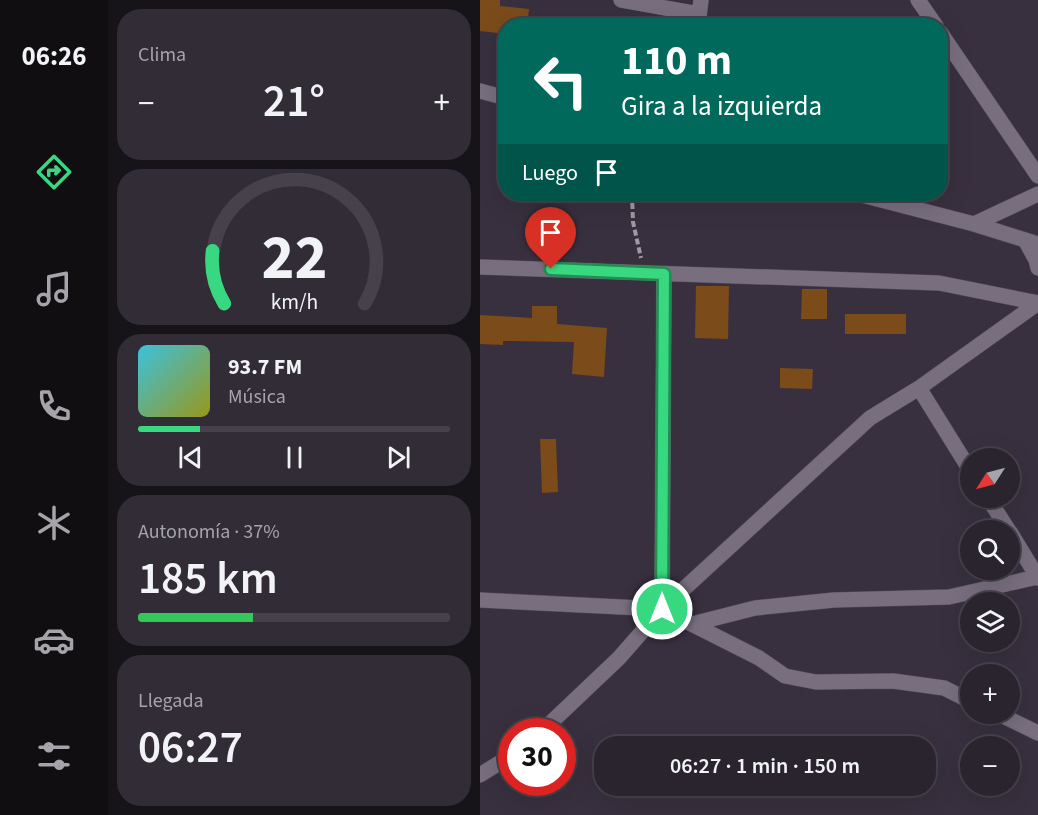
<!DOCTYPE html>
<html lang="es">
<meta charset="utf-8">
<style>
:root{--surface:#2a242e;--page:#322c36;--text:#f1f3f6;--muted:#a5a4aa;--line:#46414a;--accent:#38d880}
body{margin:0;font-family:"Source Sans 3",sans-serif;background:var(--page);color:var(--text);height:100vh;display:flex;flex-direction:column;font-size:22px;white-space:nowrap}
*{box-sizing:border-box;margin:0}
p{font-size:20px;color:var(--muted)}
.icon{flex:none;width:33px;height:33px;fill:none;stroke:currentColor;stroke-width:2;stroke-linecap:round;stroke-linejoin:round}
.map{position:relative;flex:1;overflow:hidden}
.side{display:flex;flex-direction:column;gap:9px;padding:9px;background:#171419;width:372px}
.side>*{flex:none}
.banner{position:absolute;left:18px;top:18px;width:450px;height:183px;border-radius:24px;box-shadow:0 6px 24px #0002,0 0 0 2px var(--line);background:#00695c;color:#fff;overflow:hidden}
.needle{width:39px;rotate:234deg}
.tools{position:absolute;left:480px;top:448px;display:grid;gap:12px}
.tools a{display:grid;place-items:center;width:60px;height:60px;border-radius:50%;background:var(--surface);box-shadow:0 6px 24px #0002,0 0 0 2px var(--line);font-size:30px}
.speed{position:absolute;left:18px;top:718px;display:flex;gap:12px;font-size:30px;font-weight:700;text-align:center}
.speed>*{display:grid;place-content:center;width:78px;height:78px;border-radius:50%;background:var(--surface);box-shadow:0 6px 24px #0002,0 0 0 2px var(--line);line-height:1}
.speed .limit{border:9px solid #d22;background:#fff;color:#111}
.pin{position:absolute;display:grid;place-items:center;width:51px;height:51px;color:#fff;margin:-62px -26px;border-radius:50% 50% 50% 0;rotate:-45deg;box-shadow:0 0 6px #0007}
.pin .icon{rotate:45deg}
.me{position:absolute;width:66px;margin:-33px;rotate:0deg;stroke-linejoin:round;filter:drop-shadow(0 0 4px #0008)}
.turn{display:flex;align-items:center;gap:21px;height:126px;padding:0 24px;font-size:27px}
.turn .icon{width:78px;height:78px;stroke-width:2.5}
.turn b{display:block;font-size:42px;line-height:51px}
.then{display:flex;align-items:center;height:57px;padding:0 24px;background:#0003;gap:12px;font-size:22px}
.big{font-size:45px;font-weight:600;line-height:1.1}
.side .widget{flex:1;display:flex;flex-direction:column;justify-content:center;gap:9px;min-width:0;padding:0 21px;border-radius:24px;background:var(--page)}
.side .dial{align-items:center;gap:0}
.dial svg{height:156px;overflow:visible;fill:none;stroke:var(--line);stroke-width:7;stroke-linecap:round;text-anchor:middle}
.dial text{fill:var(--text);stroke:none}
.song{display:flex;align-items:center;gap:18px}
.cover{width:72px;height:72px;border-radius:9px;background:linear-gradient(135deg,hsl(190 70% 55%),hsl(60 70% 35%))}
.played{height:6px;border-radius:3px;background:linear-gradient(90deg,var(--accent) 20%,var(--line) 20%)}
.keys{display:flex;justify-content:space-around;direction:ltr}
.heat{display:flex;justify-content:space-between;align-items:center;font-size:33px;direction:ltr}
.charge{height:9px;border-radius:4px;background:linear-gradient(90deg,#34c759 37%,var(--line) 0)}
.trip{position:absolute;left:114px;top:736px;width:342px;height:60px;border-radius:24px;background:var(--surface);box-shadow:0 6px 24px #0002,0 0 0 2px var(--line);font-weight:600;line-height:60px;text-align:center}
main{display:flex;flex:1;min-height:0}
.dock{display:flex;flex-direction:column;width:108px;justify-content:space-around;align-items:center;background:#110e12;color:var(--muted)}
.dock .icon{width:42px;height:42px}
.dock .selected{color:var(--accent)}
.dock b{font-size:27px;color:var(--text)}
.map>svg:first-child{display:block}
.building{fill:#7b4b1a}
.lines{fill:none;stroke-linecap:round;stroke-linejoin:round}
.street-casing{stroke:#534c58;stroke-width:16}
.path{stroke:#a099a5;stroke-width:4;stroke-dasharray:6 3;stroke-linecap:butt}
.street{stroke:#786e7e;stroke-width:15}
.route-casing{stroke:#248c53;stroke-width:15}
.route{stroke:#38d880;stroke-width:10}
</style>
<main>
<nav class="dock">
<b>06:26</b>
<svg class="icon selected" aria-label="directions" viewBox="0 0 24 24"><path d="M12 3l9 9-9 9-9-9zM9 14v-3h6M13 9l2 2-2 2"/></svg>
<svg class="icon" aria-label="music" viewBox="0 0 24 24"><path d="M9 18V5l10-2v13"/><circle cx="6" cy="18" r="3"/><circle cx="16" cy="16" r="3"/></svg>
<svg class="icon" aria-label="phone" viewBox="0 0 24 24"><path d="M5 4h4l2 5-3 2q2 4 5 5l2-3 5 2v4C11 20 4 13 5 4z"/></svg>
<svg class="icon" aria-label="climate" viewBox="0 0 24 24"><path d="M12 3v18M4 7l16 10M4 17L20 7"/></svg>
<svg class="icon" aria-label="car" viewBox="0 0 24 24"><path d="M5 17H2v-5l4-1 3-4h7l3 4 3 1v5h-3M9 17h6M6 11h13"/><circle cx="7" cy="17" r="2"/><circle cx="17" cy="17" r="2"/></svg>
<svg class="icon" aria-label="filters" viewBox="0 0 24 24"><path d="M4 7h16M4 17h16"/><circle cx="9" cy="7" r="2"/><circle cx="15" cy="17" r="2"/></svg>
</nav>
<section class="side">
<div class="widget"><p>Clima</p>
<div class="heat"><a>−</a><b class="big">21°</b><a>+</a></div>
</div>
<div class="widget dial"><svg viewBox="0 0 100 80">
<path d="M14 69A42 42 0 1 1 86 69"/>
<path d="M14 69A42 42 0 0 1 8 42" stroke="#38d880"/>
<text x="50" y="56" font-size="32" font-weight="700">22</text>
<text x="50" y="72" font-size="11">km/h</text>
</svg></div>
<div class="widget">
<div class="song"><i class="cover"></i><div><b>93.7 FM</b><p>Música</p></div></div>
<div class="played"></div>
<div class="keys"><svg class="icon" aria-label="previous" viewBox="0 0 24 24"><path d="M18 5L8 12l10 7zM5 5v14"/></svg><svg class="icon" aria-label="pause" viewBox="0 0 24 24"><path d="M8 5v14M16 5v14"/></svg><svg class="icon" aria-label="next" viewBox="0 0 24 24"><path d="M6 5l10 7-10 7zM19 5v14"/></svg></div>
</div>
<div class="widget"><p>Autonomía · 37%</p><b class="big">185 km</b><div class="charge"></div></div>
<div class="widget"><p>Llegada</p><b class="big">06:27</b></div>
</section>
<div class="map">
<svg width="558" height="815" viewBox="0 0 558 815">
<rect width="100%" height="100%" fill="#38303e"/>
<path class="building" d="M 0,0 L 20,0 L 20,6 L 49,9 L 47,26 L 26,26 L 26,34 L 0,31 Z
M 216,286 L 249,286 L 248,339 L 215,338 Z
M 322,289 L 347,289 L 347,319 L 321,319 Z
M 52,306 L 77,306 L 77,324 L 127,328 L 124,377 L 92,374 L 94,342 L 23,341 L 23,345 L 0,344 L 0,315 L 52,318 Z
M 365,314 L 426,314 L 426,334 L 365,334 Z
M 300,368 L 333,369 L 332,389 L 300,388 Z
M 60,439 L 76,439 L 78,492 L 62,493 Z"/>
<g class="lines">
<defs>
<path id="street" d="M 141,0 L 219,14
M 438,0 L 456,26
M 218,26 L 221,0
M 460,32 L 558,176
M 0,91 L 26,98
M 378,194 L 494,224 L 558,244
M 494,224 L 558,194
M 545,240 L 556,260 L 558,268
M 0,267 L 459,283 L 558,303
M 439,388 L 490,470
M 508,498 L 529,531
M 530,532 L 558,578
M 0,600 L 182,609 L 279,658 L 305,676 L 336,682 L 413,681 L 464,688 L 490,701
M 182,609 L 184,274
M 212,624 L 275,608 L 354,600 L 469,597 L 557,577
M 519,714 L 558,733
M 61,732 L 139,658 L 182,609 L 390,418 L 439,388 L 558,303
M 0,775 L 32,755"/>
</defs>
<use href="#street" class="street-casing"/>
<path class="path" d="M 152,194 L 153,222 L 161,258"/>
<use href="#street" class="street"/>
</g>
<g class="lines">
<defs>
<path id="route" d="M 71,269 L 184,274 L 182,609"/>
</defs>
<use href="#route" class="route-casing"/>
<use href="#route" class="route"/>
</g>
</svg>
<div class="tools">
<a><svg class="needle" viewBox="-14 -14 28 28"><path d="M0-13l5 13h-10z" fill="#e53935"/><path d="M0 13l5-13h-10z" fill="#a5a4aa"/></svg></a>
<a><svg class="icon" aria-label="search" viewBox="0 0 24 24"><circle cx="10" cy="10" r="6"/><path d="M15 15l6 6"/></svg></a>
<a><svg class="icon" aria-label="layers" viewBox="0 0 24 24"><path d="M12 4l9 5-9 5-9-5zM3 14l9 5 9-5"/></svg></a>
<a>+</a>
<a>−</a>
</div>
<div class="speed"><div class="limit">30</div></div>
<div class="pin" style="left:71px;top:269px;background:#d93025"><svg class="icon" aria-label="arrive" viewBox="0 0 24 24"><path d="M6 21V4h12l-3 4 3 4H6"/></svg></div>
<svg class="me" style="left:182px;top:609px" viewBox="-20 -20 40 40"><circle r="17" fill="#38d880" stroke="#fff" stroke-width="3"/><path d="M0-11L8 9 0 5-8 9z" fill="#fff"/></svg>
<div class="trip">06:27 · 1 min · 150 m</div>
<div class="banner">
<div class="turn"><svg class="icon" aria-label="left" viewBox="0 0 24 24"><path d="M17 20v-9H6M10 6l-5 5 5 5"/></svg><div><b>110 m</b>Gira a la izquierda</div></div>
<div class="then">Luego<svg class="icon" aria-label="arrive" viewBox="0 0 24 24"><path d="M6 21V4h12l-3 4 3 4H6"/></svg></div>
</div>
</div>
</main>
